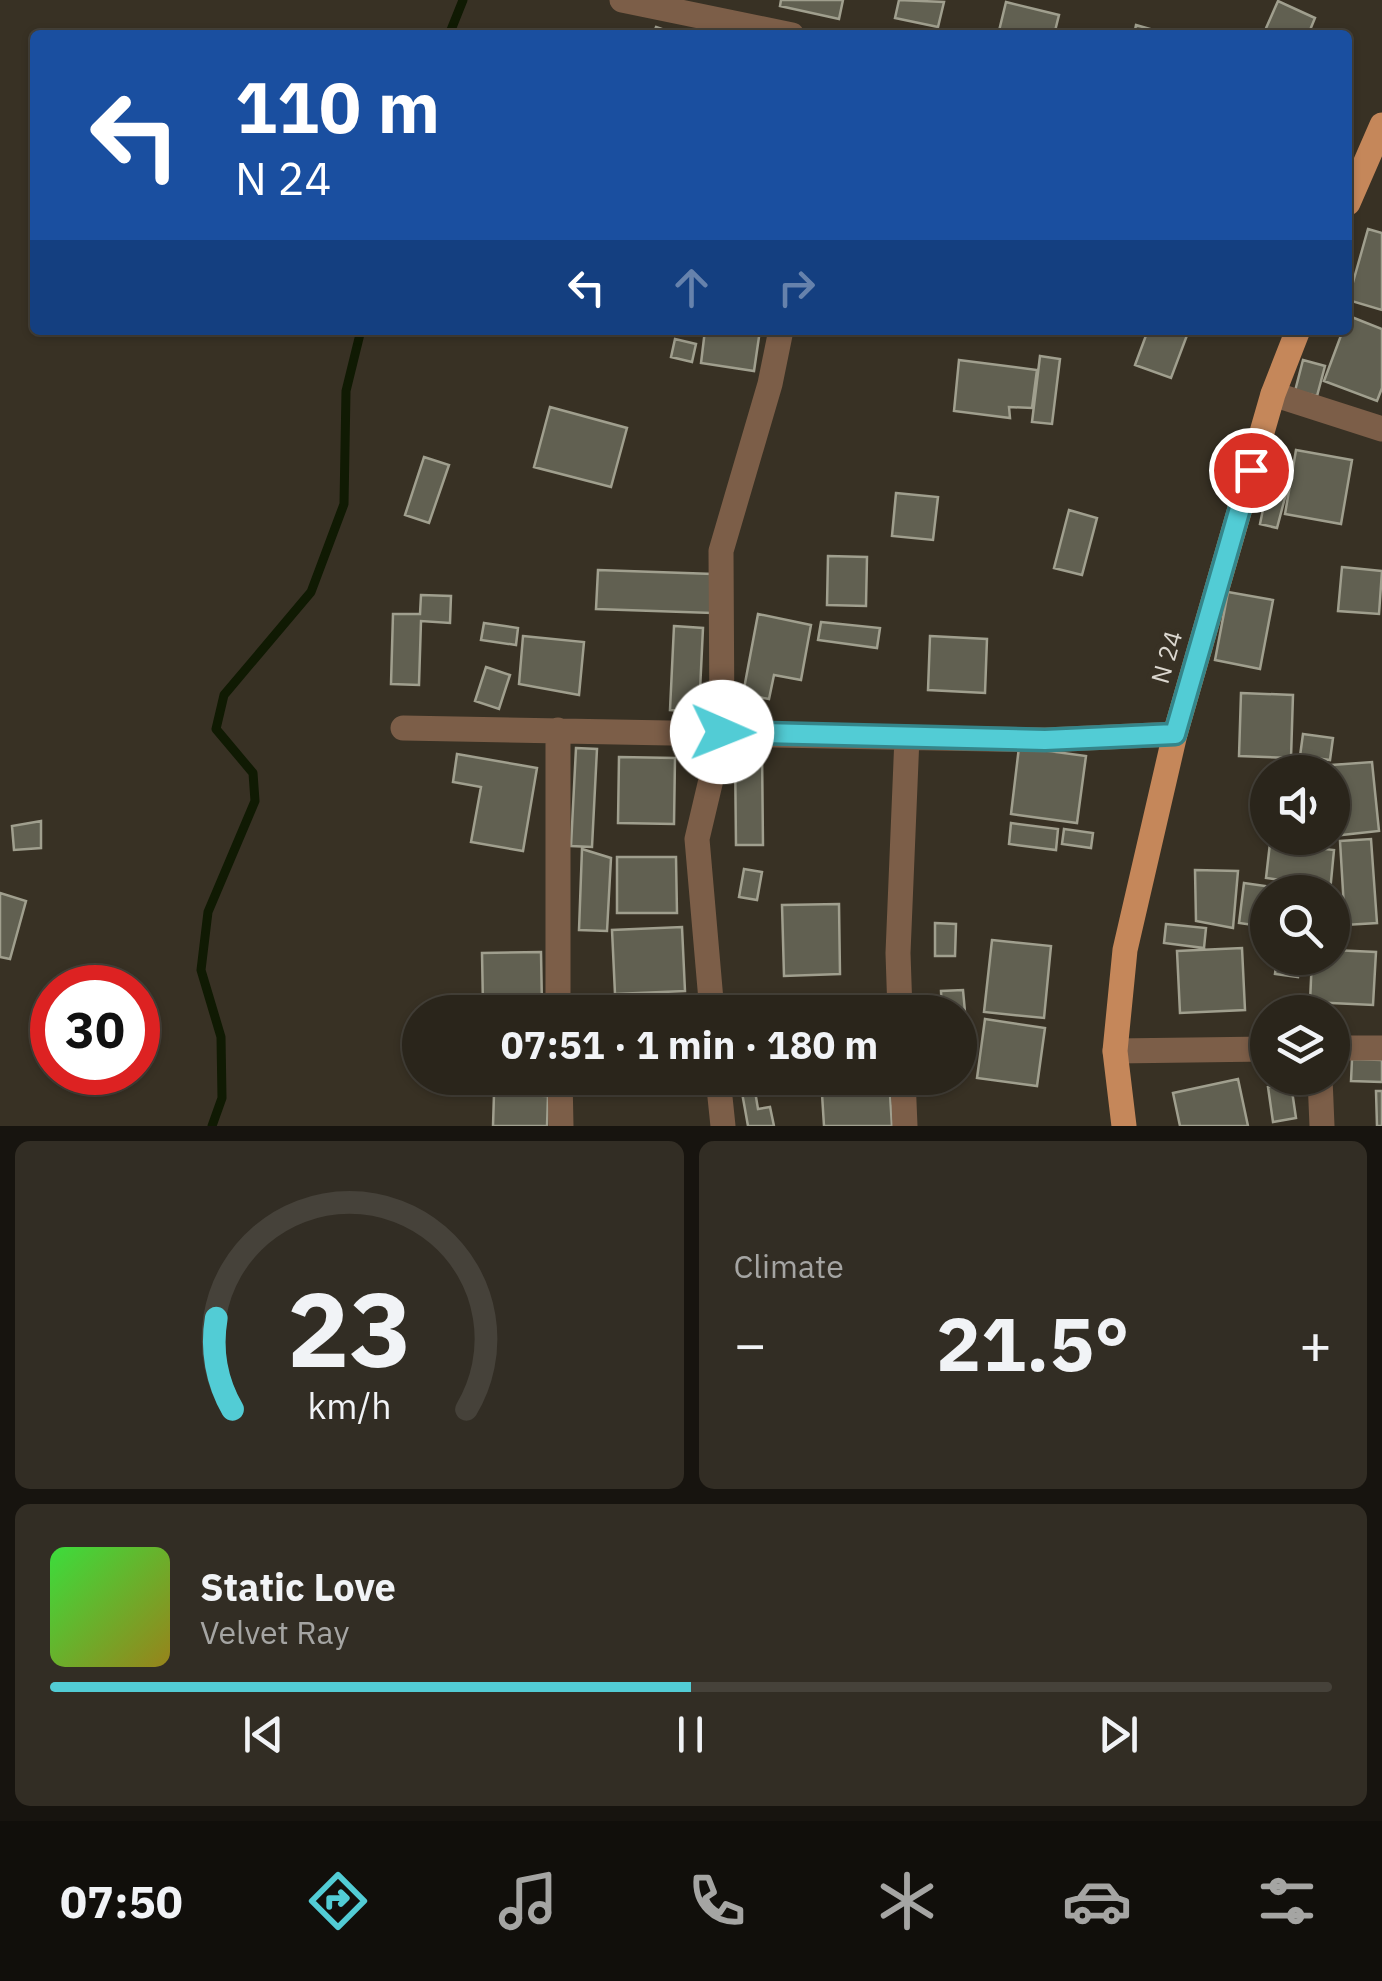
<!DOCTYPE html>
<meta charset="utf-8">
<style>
:root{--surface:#2a251b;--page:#322d24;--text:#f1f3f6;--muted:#a5a5a3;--line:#46423a;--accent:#52ccd5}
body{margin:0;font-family:"IBM Plex Sans",sans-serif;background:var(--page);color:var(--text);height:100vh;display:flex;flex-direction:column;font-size:38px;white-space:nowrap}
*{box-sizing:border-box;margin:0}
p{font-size:32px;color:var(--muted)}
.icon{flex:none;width:55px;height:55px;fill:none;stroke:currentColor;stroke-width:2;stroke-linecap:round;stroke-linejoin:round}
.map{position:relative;height:1126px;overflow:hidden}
.side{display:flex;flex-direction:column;gap:15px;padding:15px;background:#17140f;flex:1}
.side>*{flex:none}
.hud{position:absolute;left:30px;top:30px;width:1322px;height:305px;border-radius:10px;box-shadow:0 2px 8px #0004,0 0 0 2px var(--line);background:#1a4fa0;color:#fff;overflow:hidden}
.tools{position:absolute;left:1250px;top:755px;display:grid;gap:20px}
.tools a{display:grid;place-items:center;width:100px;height:100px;border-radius:50%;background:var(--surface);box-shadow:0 2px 8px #0004,0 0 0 2px var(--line);font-size:50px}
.speed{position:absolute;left:30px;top:965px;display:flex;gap:20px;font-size:50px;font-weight:700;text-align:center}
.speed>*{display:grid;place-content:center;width:130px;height:130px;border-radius:50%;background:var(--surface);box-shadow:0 2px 8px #0004,0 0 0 2px var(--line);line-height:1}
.speed .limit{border:15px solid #d22;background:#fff;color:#111}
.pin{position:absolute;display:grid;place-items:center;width:85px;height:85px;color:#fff;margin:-42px;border:5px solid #fff;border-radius:50%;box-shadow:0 2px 10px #0007}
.me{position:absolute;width:110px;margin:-55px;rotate:91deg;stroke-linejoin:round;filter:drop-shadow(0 0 8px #0008)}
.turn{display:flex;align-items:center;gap:35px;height:210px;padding:0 40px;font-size:45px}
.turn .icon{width:130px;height:130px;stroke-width:2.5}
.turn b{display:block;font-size:70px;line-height:85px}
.lanes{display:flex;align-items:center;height:95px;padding:0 40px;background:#0003;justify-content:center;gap:50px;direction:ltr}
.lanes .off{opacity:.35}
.big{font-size:75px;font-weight:700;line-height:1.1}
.side .widget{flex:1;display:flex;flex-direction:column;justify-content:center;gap:15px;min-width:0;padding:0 35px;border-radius:15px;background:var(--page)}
.side .dial{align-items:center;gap:0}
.dial svg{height:260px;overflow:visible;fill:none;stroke:var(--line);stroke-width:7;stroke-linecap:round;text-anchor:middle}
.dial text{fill:var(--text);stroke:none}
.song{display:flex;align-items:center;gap:30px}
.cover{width:120px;height:120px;border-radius:15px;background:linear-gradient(135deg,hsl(120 70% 55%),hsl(50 70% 35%))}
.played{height:10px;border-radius:5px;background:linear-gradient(90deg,var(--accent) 50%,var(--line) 50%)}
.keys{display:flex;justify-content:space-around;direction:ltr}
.heat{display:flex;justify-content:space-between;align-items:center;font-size:55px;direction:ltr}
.side .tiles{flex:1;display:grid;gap:15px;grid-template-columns:1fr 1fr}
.widget:last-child{grid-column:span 2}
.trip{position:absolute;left:402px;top:995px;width:575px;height:100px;border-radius:50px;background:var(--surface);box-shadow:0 2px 8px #0004,0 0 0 2px var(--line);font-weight:700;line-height:100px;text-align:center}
.menu{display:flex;height:160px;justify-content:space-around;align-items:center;background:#110f0b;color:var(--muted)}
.menu .icon{width:70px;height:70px}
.menu .current{color:var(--accent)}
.menu b{font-size:45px;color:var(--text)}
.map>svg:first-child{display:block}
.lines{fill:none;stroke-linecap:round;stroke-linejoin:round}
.stream{stroke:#101a03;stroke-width:9}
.building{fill:#616051;stroke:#a09f8e;stroke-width:2.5}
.minor{stroke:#7c5e48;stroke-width:25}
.major{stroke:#c5875a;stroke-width:25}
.route-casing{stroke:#35858a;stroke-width:25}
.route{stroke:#52ccd5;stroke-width:18}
.labels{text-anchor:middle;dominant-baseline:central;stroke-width:10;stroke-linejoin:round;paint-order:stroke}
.street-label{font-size:25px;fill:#dbd7cf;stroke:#383124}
</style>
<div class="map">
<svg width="1382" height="1126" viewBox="0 0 1382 1126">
<rect width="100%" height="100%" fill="#383124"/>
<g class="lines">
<path class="stream" d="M 449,35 L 463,0
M 212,1126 L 222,1098 L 221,1037 L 201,970 L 208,912 L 255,801 L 253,773 L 216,729 L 224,695 L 311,592 L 344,504 L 346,391 L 361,330"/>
</g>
<path class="building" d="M 781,0 L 843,0 L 839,19 L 780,6 Z
M 899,0 L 944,2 L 938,27 L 895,18 Z
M 1278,1 L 1315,18 L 1308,35 L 1263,35 Z
M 1006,2 L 1059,15 L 1054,35 L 998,35 Z
M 1136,25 L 1171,35 L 1134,35 Z
M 656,27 L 679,35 L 653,35 Z
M 1368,229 L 1382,233 L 1382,310 L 1348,300 Z
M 1349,316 L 1382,329 L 1382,388 L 1377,401 L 1324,381 L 1343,330 L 1348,330 Z
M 705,330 L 760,330 L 754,371 L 701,363 Z
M 1148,330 L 1189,330 L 1171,378 L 1135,365 Z
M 675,339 L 696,344 L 692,362 L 671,357 Z
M 1040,356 L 1060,359 L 1052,424 L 1032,422 Z
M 959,360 L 1037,370 L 1032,408 L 1009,407 L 1010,418 L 954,411 Z
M 1303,360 L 1325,366 L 1317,396 L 1295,391 Z
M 550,407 L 627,428 L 611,487 L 534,467 Z
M 1296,450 L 1352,460 L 1341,524 L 1285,514 Z
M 424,457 L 449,465 L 429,523 L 405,515 Z
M 1268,485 L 1287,490 L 1277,528 L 1260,524 Z
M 896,493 L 938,497 L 933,540 L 892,536 Z
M 1069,510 L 1097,518 L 1082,575 L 1054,568 Z
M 828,556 L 867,557 L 866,606 L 827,605 Z
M 1342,567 L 1382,571 L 1379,614 L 1338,611 Z
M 598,570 L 713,574 L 712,613 L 596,609 Z
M 1228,592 L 1273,600 L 1260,669 L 1215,660 Z
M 421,595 L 451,596 L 450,623 L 421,621 L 419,685 L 391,684 L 393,614 L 420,614 Z
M 758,614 L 811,625 L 801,680 L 774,675 L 769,699 L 743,694 Z
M 821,622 L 880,628 L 877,648 L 818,640 Z
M 484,623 L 518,628 L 516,645 L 481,640 Z
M 674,626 L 703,628 L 699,712 L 670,710 Z
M 523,636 L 584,642 L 579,695 L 519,684 Z
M 930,636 L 987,639 L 985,693 L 928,690 Z
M 486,667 L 510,675 L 499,709 L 475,701 Z
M 1241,693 L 1293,695 L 1291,758 L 1239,756 Z
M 1303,734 L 1333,738 L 1330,760 L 1300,756 Z
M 1019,747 L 1086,756 L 1077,823 L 1011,814 Z
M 576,748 L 597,749 L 592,847 L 571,846 Z
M 735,750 L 762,750 L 763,845 L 736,845 Z
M 457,754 L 537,768 L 523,851 L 471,842 L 481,787 L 453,782 Z
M 619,757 L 675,758 L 674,824 L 618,823 Z
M 1372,762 L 1379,831 L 1332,836 L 1332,772 L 1318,772 L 1318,766 Z
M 41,821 L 41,848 L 14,850 L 12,826 Z
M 1011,823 L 1058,829 L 1056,850 L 1009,844 Z
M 1064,829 L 1093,833 L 1091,848 L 1062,844 Z
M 1371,839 L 1377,923 L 1345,925 L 1340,841 Z
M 1270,843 L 1334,850 L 1330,892 L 1286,892 L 1288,881 L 1266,878 Z
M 582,849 L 611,858 L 607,931 L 579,930 Z
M 617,857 L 676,857 L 677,913 L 617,913 Z
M 744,869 L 762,872 L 757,900 L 739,897 Z
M 1195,870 L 1238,871 L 1233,928 L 1196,921 Z
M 1244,883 L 1280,888 L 1280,892 L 1268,892 L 1268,927 L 1239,923 Z
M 0,893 L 26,901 L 10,959 L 0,957 Z
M 839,904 L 840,974 L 784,976 L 782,905 Z
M 935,923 L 956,924 L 955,956 L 935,956 Z
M 1166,924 L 1206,928 L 1204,948 L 1164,943 Z
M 682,927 L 685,991 L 615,994 L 612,930 Z
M 992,940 L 1051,946 L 1044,1018 L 984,1012 Z
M 1242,948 L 1245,1010 L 1180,1013 L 1177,951 Z
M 1332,950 L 1376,952 L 1373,1005 L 1310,1002 L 1312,958 L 1332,958 Z
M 541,952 L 542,1006 L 483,1006 L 482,953 Z
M 1277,958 L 1301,958 L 1298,977 L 1275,974 Z
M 963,990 L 965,1012 L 942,1012 L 941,991 Z
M 776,1005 L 836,1008 L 835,1012 L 776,1012 Z
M 985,1019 L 1045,1028 L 1037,1086 L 977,1078 Z
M 1352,1059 L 1382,1060 L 1382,1082 L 1351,1081 Z
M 487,1078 L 543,1078 L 543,1088 L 487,1086 Z
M 633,1078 L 697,1078 L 697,1080 L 633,1081 Z
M 821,1078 L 889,1078 L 892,1126 L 824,1126 Z
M 940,1078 L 956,1078 L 956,1084 L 940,1083 Z
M 1238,1079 L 1248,1126 L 1180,1126 L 1173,1093 Z
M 1291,1084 L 1296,1118 L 1273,1122 L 1268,1087 Z
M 754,1085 L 758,1109 L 770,1107 L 774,1126 L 748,1126 L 741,1087 Z
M 1376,1091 L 1382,1091 L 1382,1126 L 1377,1126 Z
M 494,1094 L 548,1096 L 547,1126 L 493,1126 Z"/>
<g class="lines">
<path class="minor" d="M 622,0 L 792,35
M 1273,394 L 1382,429
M 403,728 L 1045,740 L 1175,734
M 558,1012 L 558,730
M 712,1012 L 697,839 L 722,733 L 721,551 L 770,384 L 781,330
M 900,1012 L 898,953 L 907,737
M 1332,1048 L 1382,1048
M 1115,1051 L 1268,1049
M 560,1078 L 561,1126
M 718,1078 L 723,1126
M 903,1078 L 905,1126
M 1320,1078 L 1322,1126"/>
<path class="major" d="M 1348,203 L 1382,125
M 1124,1126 L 1115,1051 L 1125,950 L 1175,734 L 1273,394 L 1298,330"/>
</g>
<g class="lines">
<defs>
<path id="route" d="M 722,732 L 1045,740 L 1175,734 L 1251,470"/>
</defs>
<use href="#route" class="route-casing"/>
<use href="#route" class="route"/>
</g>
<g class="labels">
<g class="street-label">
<text transform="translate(1166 657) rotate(-74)">N 24</text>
</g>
</g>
</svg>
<div class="tools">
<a><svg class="icon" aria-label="sound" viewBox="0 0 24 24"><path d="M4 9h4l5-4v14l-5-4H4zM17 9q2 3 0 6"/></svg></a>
<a><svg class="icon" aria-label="search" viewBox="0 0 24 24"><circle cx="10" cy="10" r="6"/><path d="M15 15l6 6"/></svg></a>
<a><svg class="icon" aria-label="layers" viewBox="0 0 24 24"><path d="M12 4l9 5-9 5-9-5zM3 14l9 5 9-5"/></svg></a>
</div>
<div class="speed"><div class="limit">30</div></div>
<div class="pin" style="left:1251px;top:470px;background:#d93025"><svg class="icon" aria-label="arrive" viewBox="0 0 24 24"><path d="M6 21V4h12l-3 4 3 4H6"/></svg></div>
<svg class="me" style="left:722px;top:732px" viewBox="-20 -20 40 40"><circle r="19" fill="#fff"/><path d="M0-13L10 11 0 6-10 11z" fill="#52ccd5"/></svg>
<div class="trip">07:51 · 1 min · 180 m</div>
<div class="hud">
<div class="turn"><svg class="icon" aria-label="left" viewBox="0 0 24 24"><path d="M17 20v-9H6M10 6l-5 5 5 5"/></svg><div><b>110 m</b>N 24</div></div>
<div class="lanes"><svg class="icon" aria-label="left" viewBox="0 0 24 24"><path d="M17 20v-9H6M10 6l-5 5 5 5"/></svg><svg class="icon off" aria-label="ahead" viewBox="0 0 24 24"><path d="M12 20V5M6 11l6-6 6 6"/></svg><svg class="icon off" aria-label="right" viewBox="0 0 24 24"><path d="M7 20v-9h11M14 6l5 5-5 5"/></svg></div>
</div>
</div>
<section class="side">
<div class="tiles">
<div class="widget dial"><svg viewBox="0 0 100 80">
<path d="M14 69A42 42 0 1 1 86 69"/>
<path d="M14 69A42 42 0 0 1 9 41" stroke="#52ccd5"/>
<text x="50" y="56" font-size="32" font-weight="700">23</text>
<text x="50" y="72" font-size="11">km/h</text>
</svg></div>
<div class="widget"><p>Climate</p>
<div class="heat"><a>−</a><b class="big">21.5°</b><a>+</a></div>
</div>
<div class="widget">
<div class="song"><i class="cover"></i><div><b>Static Love</b><p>Velvet Ray</p></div></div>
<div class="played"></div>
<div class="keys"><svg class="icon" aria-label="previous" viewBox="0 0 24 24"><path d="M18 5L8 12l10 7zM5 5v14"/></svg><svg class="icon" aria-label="pause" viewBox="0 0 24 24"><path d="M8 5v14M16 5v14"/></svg><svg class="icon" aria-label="next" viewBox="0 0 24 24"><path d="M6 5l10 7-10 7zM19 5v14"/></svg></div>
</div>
</div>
</section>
<nav class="menu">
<b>07:50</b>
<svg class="icon current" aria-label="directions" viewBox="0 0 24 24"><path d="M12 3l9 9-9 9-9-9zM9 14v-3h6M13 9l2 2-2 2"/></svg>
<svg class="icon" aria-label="music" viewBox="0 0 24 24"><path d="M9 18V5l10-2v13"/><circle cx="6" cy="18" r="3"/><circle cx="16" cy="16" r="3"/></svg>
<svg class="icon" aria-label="phone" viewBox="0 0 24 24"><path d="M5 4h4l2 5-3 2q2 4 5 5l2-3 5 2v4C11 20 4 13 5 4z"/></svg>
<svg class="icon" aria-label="climate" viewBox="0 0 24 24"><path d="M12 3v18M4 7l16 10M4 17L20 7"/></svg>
<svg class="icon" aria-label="car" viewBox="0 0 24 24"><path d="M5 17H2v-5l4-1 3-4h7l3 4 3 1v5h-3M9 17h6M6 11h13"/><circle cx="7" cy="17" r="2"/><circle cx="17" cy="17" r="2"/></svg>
<svg class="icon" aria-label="filters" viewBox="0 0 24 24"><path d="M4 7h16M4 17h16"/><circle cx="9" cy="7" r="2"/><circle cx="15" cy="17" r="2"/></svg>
</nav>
